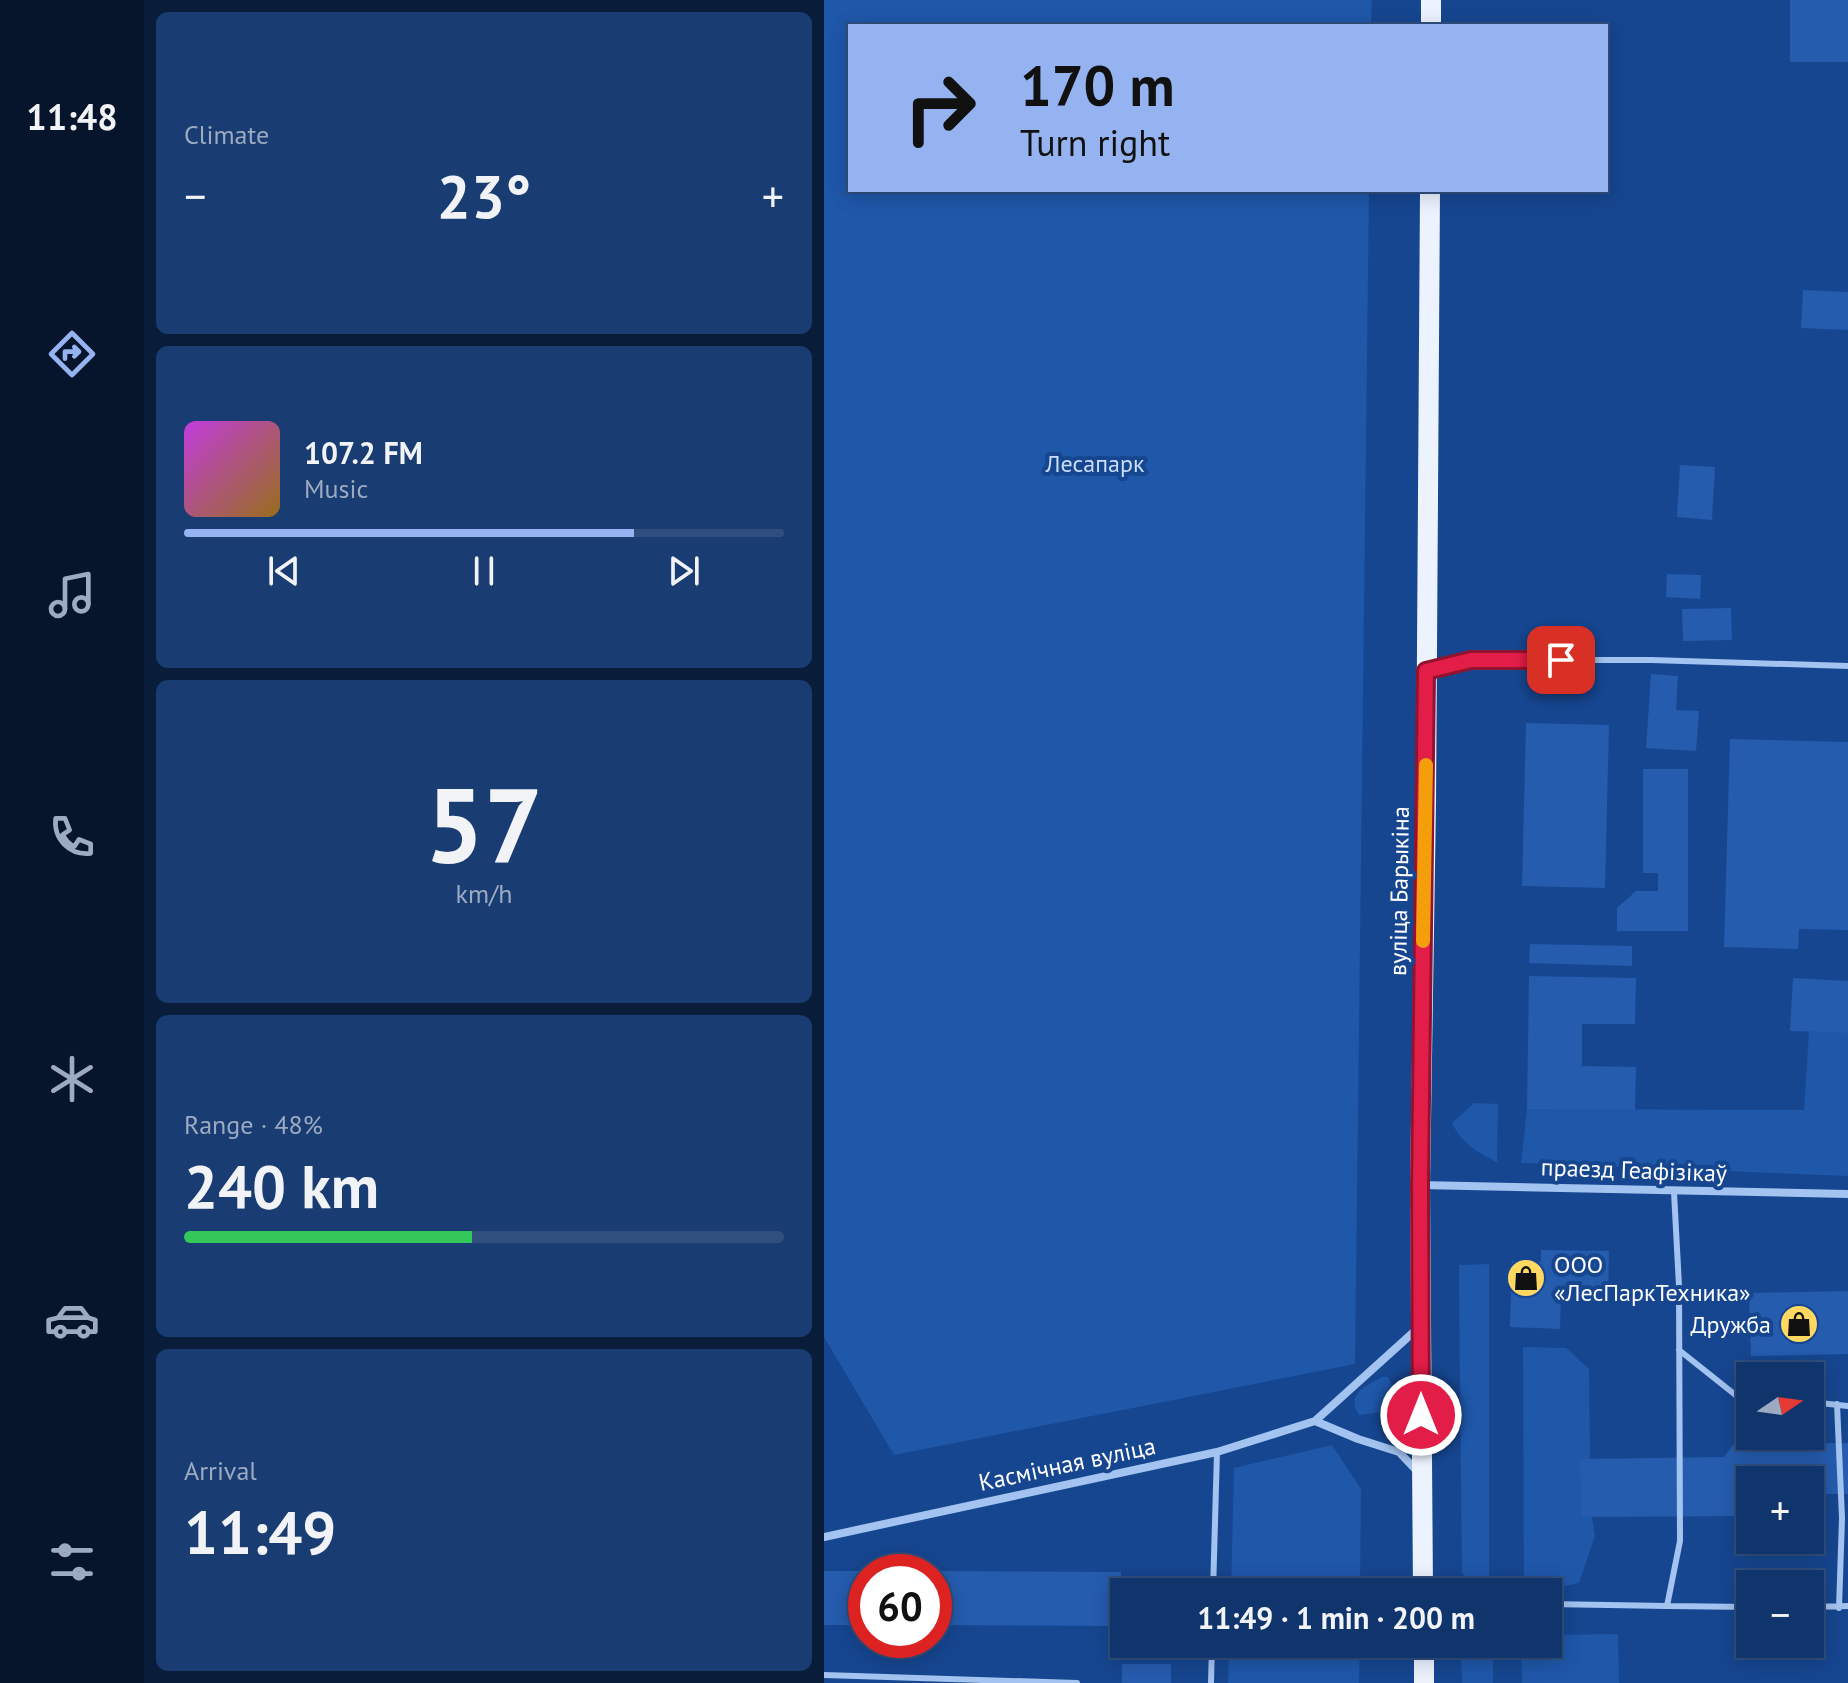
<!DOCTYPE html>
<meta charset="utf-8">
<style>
:root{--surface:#10346c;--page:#193c72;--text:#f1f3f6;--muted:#9caac2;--line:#304f7f;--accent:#95b2f1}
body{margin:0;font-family:"PT Sans",sans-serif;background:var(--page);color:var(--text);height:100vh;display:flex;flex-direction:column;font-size:30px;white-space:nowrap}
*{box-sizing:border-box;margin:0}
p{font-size:26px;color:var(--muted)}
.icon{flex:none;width:44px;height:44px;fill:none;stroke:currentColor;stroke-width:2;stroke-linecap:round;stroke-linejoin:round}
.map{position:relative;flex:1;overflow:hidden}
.drawer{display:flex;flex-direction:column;gap:12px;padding:12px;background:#091d3b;width:680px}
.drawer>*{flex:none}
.guide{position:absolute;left:24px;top:24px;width:760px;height:168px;border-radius:0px;box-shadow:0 4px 20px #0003,0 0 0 2px var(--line);background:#95b2f1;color:#111;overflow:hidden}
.needle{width:52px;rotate:77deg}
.fabs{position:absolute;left:912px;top:1362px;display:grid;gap:16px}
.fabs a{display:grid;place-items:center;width:88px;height:88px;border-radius:0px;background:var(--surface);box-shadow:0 4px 20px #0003,0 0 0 2px var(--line);font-size:40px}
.speed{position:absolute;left:24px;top:1554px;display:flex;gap:16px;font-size:40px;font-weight:700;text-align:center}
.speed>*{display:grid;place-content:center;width:104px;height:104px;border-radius:50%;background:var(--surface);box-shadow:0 4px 20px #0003,0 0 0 2px var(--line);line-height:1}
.speed .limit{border:12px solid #d22;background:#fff;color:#111}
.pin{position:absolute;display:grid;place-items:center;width:68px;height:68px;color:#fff;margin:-34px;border-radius:16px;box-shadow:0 4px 12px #0006}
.me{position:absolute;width:88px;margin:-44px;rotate:0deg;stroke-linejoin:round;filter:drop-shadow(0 0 6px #0008)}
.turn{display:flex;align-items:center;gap:28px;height:168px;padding:0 40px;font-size:36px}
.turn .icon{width:104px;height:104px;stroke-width:2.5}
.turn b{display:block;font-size:56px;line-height:68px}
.big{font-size:60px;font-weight:700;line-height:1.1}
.drawer .widget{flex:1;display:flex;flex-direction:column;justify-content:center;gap:12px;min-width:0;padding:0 28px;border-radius:12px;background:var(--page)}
.drawer .dial{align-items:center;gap:0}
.dial b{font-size:104px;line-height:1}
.song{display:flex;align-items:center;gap:24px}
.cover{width:96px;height:96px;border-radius:12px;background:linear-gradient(135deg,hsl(290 70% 55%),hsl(40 70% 35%))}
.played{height:8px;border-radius:4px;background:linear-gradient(90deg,var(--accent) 75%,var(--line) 75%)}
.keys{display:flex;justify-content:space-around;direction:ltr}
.heat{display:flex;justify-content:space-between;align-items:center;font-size:44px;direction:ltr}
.charge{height:12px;border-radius:6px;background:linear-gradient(90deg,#34c759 48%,var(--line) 0)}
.trip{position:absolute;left:286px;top:1578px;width:452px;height:80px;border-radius:0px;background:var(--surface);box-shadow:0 4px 20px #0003,0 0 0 2px var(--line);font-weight:700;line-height:80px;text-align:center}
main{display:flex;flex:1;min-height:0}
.menu{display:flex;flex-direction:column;width:144px;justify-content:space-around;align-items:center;background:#06152b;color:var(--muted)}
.menu .icon{width:56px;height:56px}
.menu .on{color:var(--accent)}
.menu b{font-size:36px;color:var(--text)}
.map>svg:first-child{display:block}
.green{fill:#1f57a9}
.building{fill:#255cae}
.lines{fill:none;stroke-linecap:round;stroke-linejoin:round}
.lane{stroke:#a3c3f0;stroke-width:6}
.street{stroke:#a3c3f0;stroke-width:8}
.primary{stroke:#ecf3ff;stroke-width:20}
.route-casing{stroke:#92132f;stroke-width:20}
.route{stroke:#e11d48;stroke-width:14}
.slow{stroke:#f59e0b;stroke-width:14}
.labels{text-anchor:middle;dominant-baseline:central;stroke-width:8;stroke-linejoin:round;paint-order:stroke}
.park-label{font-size:24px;fill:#cadefb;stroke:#164690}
.street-label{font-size:24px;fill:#fff;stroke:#164690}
.poi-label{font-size:24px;fill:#fff;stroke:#164690;text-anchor:start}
</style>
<main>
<nav class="menu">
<b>11:48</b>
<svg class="icon on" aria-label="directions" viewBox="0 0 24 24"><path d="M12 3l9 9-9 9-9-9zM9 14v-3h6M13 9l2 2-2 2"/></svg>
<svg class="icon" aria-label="music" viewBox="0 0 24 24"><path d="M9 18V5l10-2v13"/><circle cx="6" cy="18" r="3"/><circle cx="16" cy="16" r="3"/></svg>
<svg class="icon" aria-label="phone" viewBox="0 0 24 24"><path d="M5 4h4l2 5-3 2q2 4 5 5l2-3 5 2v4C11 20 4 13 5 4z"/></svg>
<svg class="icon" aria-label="climate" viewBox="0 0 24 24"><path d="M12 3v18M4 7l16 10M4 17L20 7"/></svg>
<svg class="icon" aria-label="car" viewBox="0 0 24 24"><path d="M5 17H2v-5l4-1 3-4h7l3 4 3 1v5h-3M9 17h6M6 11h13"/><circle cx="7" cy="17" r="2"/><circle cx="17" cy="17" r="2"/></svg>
<svg class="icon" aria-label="filters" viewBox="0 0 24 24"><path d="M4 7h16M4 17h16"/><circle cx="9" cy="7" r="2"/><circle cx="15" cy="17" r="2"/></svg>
</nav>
<section class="drawer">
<div class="widget"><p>Climate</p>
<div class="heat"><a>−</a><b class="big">23°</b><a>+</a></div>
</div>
<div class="widget">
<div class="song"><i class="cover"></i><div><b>107.2 FM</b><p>Music</p></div></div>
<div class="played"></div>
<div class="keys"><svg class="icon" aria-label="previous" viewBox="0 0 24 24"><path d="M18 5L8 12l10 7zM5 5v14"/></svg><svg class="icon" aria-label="pause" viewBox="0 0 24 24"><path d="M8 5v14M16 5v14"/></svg><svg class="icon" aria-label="next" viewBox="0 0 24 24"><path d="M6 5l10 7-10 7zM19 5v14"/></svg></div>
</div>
<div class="widget dial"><b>57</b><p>km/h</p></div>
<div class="widget"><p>Range · 48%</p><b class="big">240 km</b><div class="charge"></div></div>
<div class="widget"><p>Arrival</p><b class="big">11:49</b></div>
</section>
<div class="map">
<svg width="1024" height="1683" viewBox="0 0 1024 1683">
<rect width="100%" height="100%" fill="#164690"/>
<path class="green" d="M 0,0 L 548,0 L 547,26 L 26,26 L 26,190 L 545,190 L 531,1364 L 70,1455 L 0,1337 Z
M 985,1032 L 1024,1032 L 1024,1176 L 697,1163 L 703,1109 L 980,1110 Z
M 650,1103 L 674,1104 L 673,1162 C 653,1152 638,1144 628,1123 Z
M 665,1264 L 665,1590 L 648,1585 L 638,1573 L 635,1288 L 635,1265 Z
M 699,1347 L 742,1348 L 765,1369 L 766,1459 L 757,1516 L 768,1517 L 771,1536 L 755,1583 L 730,1588 L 700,1590 Z
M 558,1377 L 564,1377 C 570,1385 570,1402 566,1411 L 535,1415 C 521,1394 542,1386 558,1377 Z
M 508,1445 L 537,1489 L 536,1592 L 407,1592 L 410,1468 Z
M 794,1634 L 795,1683 L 698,1683 L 697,1644 L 724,1644 L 724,1635 Z
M 405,1644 L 536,1644 L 535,1683 L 404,1683 Z
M 647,1644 L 669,1644 L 669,1683 L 638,1683 L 637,1657 Z"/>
<path class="building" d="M 966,0 L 1024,0 L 1024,62 L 966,62 Z
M 979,290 L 1024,292 L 1024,330 L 977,328 Z
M 856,465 L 891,467 L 888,520 L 853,517 Z
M 843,574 L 877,575 L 876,599 L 842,597 Z
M 907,608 L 908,640 L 859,641 L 858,609 Z
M 827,674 L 854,676 L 852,710 L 875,711 L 872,751 L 822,748 Z
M 702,723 L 785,725 L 781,888 L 698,886 Z
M 906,739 L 1024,742 L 1024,930 L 975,929 L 974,949 L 900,947 Z
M 819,769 L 864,769 L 864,931 L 793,931 L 793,908 L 812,891 L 834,891 L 834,873 L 819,873 Z
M 706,944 L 808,946 L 808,966 L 705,963 Z
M 705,976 L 812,978 L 811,1024 L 758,1024 L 758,1066 L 812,1067 L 811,1110 L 703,1109 Z
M 969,978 L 1024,981 L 1024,1033 L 966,1031 Z
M 717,1250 L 785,1251 L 784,1296 L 737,1296 L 736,1329 L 686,1327 L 688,1261 L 717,1262 Z
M 1024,1291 L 1024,1354 L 927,1356 L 925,1293 Z
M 986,1431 L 1000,1431 L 1001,1443 L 1024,1443 L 1024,1494 L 1001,1494 L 1002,1514 L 986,1515 L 986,1480 L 926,1480 L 926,1516 L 757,1517 L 756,1459 L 900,1457 L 919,1432 L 926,1432 L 926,1436 L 986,1436 Z
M 0,1571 L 42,1571 L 42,1625 L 0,1625 Z
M 110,1571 L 297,1572 L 297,1626 L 110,1625 Z
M 298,1664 L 347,1664 L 347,1683 L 298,1683 Z"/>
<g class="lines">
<path class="lane" d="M 606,670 L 647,660 L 827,660 L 1024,666
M 855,1350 L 914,1397 L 926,1397
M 986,1402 L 1024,1406
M 1013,1404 L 1018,1518 L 1015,1608
M 389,1592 L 393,1452
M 724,1604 L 843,1606 L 856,1541 L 855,1286 L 850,1192
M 843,1606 L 926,1607
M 986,1607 L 1024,1606
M 0,1675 L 253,1683
M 387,1683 L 388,1644"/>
<path class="street" d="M 596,1185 L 1024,1194
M 593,1329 L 491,1421 L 534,1439 L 575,1452 L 594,1472
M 0,1537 L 393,1452 L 491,1421"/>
<path class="primary" d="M 607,26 L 607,0
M 599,1592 L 596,1185 L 602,802 L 606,190
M 600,1644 L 600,1683"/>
</g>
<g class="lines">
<defs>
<path id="route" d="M 597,1415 L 596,1185 L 602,671 L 647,660 L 737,660"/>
</defs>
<use href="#route" class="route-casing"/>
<use href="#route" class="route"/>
<path class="slow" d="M 599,941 L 602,765"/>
</g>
<defs>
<symbol id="shop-disc" viewBox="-11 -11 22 22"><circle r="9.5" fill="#ffd862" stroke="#164690"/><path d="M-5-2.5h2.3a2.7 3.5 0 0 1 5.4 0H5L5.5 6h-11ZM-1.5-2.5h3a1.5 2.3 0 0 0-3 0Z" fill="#111"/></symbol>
</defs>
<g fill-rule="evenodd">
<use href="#shop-disc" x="680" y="1256" width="44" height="44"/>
<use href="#shop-disc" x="953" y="1302" width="44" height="44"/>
</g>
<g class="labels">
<g class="park-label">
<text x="271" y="463">Лесапарк</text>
</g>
<g class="street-label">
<text transform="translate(575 891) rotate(-89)">вуліца Барыкіна</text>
<text transform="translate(810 1170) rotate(2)">праезд Геафізікаў</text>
<text transform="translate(243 1464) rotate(-12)">Касмічная вуліца</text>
</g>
<g class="poi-label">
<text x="730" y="1264">ООО<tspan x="730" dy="28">«ЛесПаркТехника»</tspan></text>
<text x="947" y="1324" text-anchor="end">Дружба</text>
</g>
</g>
</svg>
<div class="fabs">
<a><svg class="needle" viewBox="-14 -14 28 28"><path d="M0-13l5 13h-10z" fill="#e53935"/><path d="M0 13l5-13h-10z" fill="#9caac2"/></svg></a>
<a>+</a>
<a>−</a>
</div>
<div class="speed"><div class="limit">60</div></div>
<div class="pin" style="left:737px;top:660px;background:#d93025"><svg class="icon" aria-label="arrive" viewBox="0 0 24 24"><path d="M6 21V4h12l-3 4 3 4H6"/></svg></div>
<svg class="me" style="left:597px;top:1415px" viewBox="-20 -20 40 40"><circle r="17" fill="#e11d48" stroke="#fff" stroke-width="3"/><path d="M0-11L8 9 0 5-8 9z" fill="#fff"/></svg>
<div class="trip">11:49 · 1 min · 200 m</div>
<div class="guide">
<div class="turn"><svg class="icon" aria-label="right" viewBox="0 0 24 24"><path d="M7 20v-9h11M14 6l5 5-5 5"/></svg><div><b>170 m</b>Turn right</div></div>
</div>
</div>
</main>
